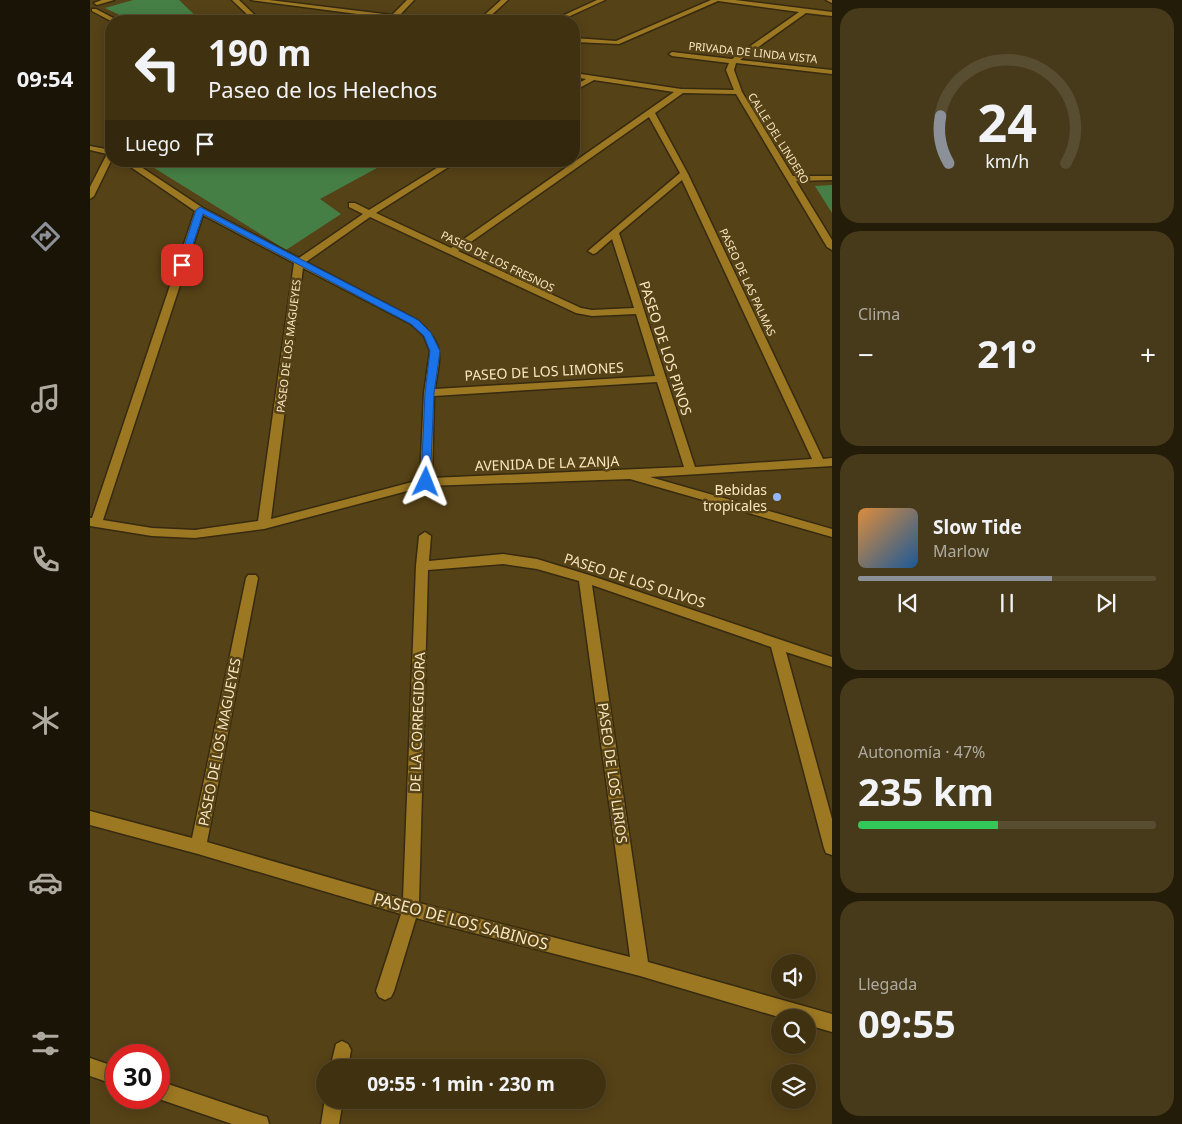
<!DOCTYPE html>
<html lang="es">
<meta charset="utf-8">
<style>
:root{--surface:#403211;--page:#473a1a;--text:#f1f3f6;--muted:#aeaa9f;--line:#594d31;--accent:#8c9099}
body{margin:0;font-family:"Noto Sans",sans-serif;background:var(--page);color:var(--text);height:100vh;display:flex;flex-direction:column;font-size:19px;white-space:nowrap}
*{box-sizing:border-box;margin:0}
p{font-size:16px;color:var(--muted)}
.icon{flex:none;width:28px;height:28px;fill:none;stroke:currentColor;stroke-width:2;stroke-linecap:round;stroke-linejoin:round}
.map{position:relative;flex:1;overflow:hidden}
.drawer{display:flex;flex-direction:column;gap:8px;padding:8px;background:#231c09;width:350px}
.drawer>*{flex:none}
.banner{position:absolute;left:15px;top:15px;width:475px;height:152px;border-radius:20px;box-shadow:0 2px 12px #0003,0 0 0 1px var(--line);background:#403211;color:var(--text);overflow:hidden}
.fabs{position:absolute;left:681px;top:954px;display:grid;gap:10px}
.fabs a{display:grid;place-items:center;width:45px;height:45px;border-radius:50%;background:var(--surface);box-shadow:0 2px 12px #0003,0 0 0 1px var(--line);font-size:25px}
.speed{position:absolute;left:15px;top:1044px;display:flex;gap:10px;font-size:25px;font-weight:700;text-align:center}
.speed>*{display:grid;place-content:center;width:65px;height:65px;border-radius:50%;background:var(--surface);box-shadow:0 2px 12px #0003,0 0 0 1px var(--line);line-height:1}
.speed .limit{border:8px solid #d22;background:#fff;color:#111}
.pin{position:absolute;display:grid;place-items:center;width:42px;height:42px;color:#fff;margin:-21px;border-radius:10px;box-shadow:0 2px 8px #0006}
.me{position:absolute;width:55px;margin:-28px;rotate:2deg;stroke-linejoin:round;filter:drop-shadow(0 0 4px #0008)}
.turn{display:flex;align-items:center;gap:18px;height:105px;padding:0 20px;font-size:22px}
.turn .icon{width:65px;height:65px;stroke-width:2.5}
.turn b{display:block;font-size:35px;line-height:42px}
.then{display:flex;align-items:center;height:48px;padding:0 20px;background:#0003;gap:10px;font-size:19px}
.big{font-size:38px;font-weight:700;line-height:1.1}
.drawer .card{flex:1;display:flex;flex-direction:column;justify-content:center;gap:8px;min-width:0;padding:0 18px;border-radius:20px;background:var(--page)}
.drawer .dial{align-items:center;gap:0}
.dial svg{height:130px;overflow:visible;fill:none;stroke:var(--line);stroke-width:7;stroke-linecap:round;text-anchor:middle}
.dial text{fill:var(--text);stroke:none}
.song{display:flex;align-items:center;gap:15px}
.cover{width:60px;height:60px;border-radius:8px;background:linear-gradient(135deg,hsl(30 70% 55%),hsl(210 70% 35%))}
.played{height:5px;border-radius:2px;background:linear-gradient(90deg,var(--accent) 65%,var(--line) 65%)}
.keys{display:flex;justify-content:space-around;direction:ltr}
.heat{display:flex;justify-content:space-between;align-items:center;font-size:28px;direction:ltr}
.charge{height:8px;border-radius:4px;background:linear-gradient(90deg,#34c759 47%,var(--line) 0)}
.trip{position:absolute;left:226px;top:1059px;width:290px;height:50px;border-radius:25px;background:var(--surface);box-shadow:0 2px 12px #0003,0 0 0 1px var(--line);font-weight:700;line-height:50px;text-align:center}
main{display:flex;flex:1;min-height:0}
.tab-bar{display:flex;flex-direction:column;width:90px;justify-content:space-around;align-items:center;background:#1a1407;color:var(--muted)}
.tab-bar .icon{width:35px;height:35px}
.tab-bar .on{color:var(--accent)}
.tab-bar b{font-size:22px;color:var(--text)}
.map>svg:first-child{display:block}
.green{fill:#467f46}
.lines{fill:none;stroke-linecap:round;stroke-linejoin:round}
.minor-casing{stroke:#362a10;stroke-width:3}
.minor{fill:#9d7822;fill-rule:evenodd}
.route{fill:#1a73e8;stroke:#114b97}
.poi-dot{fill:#94b7fd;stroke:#564217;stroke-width:2}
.labels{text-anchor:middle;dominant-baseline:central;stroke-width:5;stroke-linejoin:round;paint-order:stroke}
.far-street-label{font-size:11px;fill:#fae7c0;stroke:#564217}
.street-label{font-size:14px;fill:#fae7c0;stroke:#564217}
.poi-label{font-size:14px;fill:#fae7c0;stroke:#564217;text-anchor:end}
.near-street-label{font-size:16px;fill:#fae7c0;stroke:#564217}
</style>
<main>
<nav class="tab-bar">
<b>09:54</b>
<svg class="icon on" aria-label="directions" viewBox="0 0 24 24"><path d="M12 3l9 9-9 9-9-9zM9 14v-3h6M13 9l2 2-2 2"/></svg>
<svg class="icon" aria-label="music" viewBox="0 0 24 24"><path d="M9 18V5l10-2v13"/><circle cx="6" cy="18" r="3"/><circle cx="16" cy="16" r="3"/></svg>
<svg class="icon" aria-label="phone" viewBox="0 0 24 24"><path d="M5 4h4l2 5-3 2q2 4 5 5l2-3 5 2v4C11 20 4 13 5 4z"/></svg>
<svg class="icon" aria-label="climate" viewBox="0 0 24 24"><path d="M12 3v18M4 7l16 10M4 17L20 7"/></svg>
<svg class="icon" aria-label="car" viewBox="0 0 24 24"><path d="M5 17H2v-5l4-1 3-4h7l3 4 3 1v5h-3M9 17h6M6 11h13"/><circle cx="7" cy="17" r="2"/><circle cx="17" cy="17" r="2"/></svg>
<svg class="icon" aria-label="filters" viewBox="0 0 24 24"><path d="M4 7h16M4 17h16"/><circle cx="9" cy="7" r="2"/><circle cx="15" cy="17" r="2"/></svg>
</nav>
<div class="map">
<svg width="742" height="1124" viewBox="0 0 742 1124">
<rect width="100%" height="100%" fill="#564217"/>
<path class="green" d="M 43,0 L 89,0 L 111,21 L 42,21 L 15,8 Z
M 53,161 L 297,161 L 298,162 L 230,199 L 251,214 L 196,250 Z
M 742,185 L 742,213 L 725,186 Z"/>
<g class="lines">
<defs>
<path id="minor" d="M 12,0 L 24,0 L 7,5 L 4,3 Z
M 142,0 L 149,0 L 171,21 L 164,21 Z
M 161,0 L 179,0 L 302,15 L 317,0 L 324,0 L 309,16 L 338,21 L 321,21 Z
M 411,0 L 418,0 L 395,21 L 388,21 Z
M 507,0 L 515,0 L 469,21 L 461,21 Z
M 621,0 L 645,0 L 742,12 L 742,16 L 716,13 L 650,60 L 742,70 L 742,74 L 646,63 L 644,70 L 652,92 L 703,176 L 742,176 L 742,180 L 706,181 L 742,240 L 742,250 L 737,247 L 646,94 L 593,93 L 565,113 L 598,174 L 733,459 L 742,458 L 742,466 L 560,477 L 742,529 L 742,537 L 540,479 L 336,486 L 174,529 L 105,538 L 62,536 L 0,526 L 0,518 L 2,518 L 105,211 L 32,161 L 42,161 L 113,208 L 209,258 L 273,214 L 259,207 L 259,203 L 265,203 L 279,210 L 358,161 L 368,161 L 286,213 L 361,248 L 584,92 L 504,80 L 484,91 L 484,86 L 496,79 L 484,77 L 484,73 L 591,89 L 644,90 L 636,70 L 639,63 L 582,56 L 579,54 L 582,52 L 642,59 L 709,12 L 628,1 L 529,44 L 484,42 L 484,38 L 526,41 ZM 559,117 L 590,173 L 498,251 L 503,254 L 506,253 L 522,239 L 544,308 L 502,310 L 491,308 L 368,251 ZM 592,180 L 722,459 L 605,467 L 529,233 ZM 113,215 L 204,263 L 168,521 L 105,530 L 62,528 L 13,520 ZM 280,217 L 486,313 L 502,316 L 546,314 L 565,376 L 345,389 C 350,354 356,346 327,320 L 216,262 ZM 213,268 L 321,324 L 334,336 L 340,351 L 334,393 L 330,480 L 181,519 ZM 567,382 L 594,467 L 342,478 L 344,396 Z
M 736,0 L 742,0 L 742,3 Z
M 2,9 L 6,9 L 29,21 L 21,21 L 2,11 Z
M 0,146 L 21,150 L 21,161 L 4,196 L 0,199 L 0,187 L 17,154 L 0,150 Z
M 335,532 L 341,536 L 339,561 L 413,554 L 447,559 L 499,575 L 742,657 L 742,667 L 696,652 L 742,819 L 742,855 L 736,853 L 734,848 L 681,647 L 502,585 L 558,962 L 742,1014 L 742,1032 L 718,1025 L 718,1018 L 692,1018 L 550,976 L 326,918 L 304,991 L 301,997 L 295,1000 L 289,997 L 286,991 L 311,914 L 108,854 L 0,825 L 0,811 L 102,838 L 156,578 L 158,575 L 166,575 L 168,578 L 117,842 L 313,899 L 326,566 L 329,536 ZM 413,564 L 447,569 L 489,581 L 540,957 L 329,903 L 338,570 Z
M 252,1041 L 258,1044 L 261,1050 L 258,1068 L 240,1068 L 246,1044 Z
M 0,1058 L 26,1067 L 26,1085 L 0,1076 Z
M 69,1081 L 170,1115 L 177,1117 L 179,1124 L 142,1124 L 69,1099 L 65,1098 L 69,1098 Z
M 235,1099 L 253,1100 L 249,1124 L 231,1124 Z"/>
</defs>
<use href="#minor" class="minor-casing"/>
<use href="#minor" class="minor"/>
</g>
<path class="route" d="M 110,207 L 328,320 L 341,333 L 350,351 L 344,393 L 340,485 L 332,485 L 331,482 L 335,393 L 340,351 L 334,336 L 321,324 L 113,214 L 96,265 L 89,267 L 88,265 L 106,210 Z"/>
<circle class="poi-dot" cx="687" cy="497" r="5"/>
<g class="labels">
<g class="far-street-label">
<text transform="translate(663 52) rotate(6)">PRIVADA DE LINDA VISTA</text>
<text transform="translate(689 138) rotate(58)">CALLE DEL LINDERO</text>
<text transform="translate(408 261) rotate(26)">PASEO DE LOS FRESNOS</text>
<text transform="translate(658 282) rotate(65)">PASEO DE LAS PALMAS</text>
<text transform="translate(198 346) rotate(-83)">PASEO DE LOS MAGUEYES</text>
</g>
<g class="street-label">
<text transform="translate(576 348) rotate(72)">PASEO DE LOS PINOS</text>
<text transform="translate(454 371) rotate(-3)">PASEO DE LOS LIMONES</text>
<text transform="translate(457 463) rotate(-2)">AVENIDA DE LA ZANJA</text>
<text transform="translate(545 580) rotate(18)">PASEO DE LOS OLIVOS</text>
<text transform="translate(327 722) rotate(-88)">DE LA CORREGIDORA</text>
<text transform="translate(129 742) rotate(-79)">PASEO DE LOS MAGUEYES</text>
<text transform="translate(523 773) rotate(82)">PASEO DE LOS LIRIOS</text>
</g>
<g class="poi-label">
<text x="677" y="489">Bebidas<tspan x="677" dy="16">tropicales</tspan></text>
</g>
<g class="near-street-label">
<text transform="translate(371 921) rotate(15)">PASEO DE LOS SABINOS</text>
</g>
</g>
</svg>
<div class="fabs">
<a><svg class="icon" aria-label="sound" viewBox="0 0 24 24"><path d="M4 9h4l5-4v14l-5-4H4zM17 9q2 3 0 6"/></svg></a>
<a><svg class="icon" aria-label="search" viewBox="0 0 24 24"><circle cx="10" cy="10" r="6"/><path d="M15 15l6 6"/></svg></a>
<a><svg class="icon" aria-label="layers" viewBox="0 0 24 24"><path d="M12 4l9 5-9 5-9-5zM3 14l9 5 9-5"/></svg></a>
</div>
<div class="speed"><div class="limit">30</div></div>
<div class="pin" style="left:92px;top:265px;background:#d93025"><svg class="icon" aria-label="arrive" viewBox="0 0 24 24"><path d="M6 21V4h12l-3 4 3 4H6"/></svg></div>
<svg class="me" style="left:336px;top:482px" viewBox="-20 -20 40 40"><path d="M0-17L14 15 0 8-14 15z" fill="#1a73e8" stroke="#fff" stroke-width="4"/></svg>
<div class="trip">09:55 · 1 min · 230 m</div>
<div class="banner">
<div class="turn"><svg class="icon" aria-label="left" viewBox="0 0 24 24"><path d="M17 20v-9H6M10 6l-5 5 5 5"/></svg><div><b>190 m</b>Paseo de los Helechos</div></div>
<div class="then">Luego<svg class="icon" aria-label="arrive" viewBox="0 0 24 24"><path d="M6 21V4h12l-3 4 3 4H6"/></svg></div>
</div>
</div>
<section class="drawer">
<div class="card dial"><svg viewBox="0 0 100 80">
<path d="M14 69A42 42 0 1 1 86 69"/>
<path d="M14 69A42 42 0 0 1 9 40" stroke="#8c9099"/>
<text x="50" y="56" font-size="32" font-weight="700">24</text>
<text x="50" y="72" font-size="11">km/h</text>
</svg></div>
<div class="card"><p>Clima</p>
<div class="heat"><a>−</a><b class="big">21°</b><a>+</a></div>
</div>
<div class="card">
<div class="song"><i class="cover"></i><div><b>Slow Tide</b><p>Marlow</p></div></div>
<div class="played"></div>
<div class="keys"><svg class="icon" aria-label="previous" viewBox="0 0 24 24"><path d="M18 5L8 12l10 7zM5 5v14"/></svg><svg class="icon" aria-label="pause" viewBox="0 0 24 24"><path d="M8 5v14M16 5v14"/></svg><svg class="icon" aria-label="next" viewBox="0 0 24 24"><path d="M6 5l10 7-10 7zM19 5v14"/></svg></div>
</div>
<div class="card"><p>Autonomía · 47%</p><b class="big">235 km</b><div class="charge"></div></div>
<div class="card"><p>Llegada</p><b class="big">09:55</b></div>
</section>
</main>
